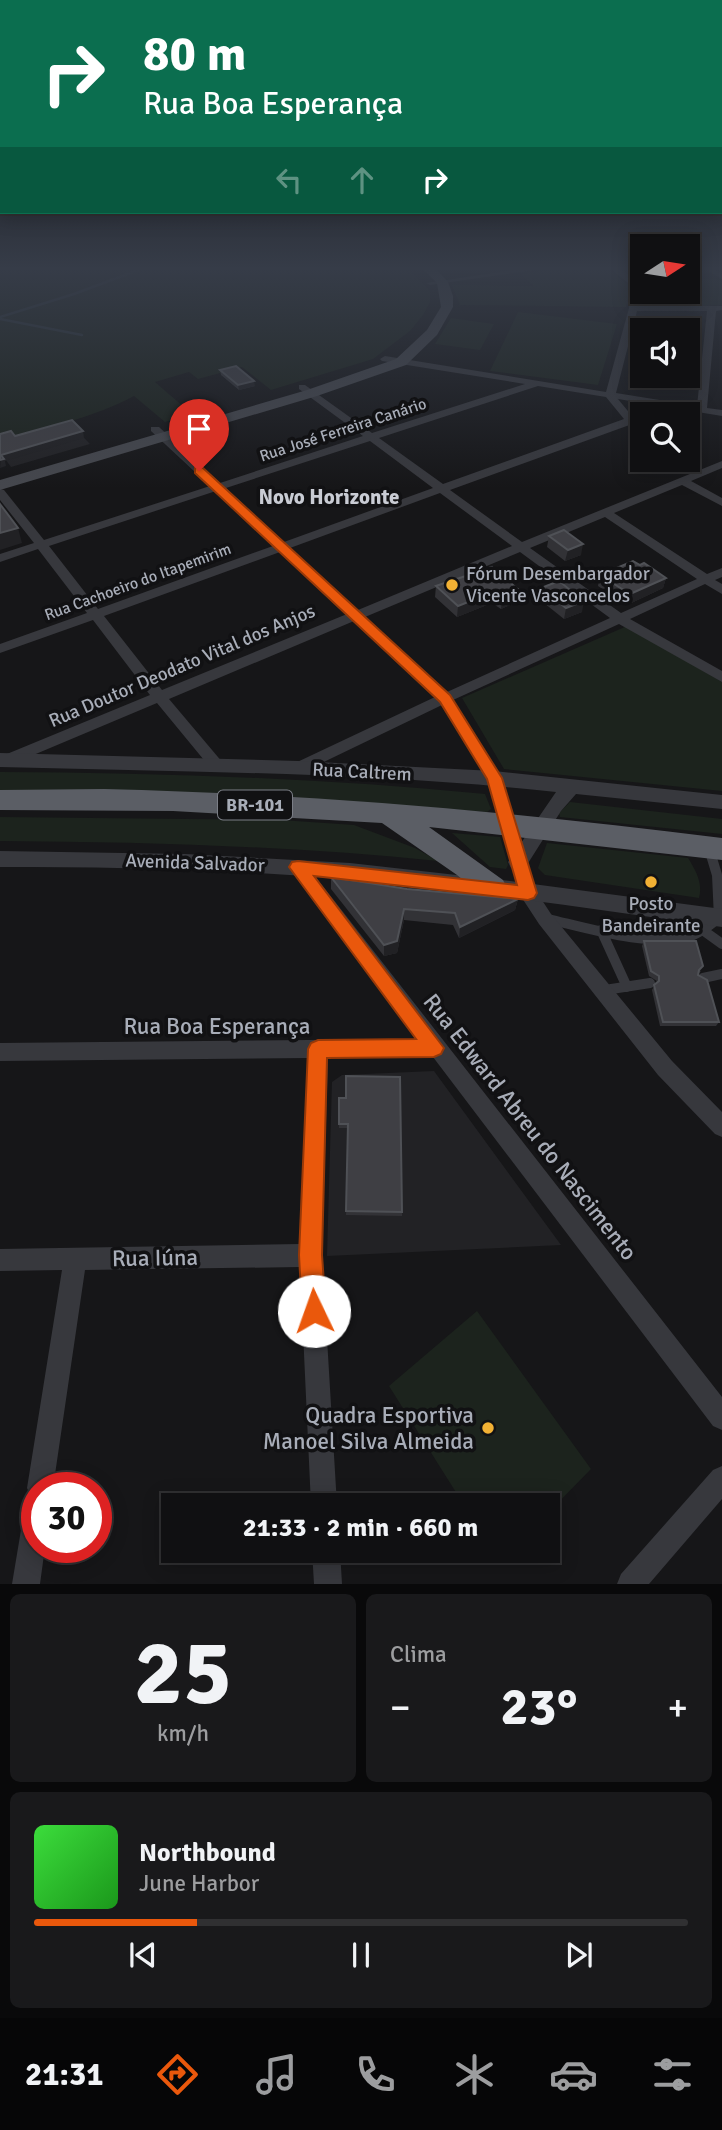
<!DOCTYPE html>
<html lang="pt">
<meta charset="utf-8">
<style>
:root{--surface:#101012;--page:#19191b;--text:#f1f3f6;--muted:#9c9d9f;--line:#303032;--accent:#ea580c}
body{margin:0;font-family:Signika,sans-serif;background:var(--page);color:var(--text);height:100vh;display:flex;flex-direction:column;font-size:26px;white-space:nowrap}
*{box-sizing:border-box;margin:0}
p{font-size:23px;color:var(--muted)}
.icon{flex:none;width:38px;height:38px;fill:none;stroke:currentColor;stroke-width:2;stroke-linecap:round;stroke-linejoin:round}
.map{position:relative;height:1584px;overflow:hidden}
.details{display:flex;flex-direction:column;gap:10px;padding:10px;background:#09090a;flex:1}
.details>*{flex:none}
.hud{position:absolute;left:0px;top:0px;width:723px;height:214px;box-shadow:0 4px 18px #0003,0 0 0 2px var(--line);background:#0b6e4f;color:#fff;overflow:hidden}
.needle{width:46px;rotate:78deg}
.fabs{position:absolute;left:630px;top:234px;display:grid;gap:14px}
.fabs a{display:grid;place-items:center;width:70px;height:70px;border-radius:0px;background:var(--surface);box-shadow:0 4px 18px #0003,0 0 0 2px var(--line);font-size:35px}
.speed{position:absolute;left:21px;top:1472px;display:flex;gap:14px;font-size:35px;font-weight:700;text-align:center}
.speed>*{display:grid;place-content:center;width:91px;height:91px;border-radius:50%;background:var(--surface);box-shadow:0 4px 18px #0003,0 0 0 2px var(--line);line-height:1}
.speed .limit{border:10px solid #d22;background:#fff;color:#111}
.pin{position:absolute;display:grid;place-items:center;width:60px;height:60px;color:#fff;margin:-72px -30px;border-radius:50% 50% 50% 0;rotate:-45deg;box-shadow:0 0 7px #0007}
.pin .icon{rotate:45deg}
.me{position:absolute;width:77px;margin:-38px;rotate:357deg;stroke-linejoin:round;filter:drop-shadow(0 0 5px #0008)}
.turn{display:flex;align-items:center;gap:24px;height:147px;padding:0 28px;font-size:32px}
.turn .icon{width:91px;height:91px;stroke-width:2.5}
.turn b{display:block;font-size:49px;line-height:60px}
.lanes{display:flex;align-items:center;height:66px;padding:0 28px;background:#0003;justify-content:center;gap:35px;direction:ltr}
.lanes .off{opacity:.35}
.big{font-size:52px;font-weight:700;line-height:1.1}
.details .tile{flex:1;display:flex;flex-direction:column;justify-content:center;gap:10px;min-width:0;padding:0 24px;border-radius:10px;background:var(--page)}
.details .dial{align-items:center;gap:0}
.dial b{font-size:91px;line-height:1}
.song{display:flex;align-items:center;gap:21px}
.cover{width:84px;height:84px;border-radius:10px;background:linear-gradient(135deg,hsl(120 70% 55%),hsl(120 70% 35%))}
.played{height:7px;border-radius:4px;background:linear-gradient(90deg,var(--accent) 25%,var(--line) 25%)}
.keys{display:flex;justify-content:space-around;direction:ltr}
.heat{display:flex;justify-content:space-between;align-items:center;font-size:38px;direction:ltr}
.details .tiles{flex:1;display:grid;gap:10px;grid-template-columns:1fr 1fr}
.tile:last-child{grid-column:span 2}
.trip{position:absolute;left:161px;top:1493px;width:399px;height:70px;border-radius:0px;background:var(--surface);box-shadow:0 4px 18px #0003,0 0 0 2px var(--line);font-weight:700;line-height:70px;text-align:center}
.tabs{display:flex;height:112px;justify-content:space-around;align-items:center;background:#060607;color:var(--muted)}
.tabs .icon{width:49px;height:49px}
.tabs .current{color:var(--accent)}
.tabs b{font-size:32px;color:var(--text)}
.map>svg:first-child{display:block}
.built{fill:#222225}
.green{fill:#1c231d}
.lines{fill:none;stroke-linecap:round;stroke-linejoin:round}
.stream{stroke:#2c353c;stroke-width:2.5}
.service-far1{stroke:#37383d;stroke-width:7}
.service{stroke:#37383d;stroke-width:10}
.minor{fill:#37383d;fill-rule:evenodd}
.tertiary{fill:#37383d;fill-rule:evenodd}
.secondary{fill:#45474d;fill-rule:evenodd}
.trunk{fill:#5b5e65;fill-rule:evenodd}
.wall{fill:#323236}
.shaded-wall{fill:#212124}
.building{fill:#3f3f44;stroke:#4f5156;stroke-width:2}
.route{fill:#ea580c;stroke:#983908;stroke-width:2}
.poi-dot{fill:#f2b134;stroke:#111113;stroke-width:2.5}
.labels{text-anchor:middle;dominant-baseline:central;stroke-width:7;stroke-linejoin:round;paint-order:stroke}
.far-street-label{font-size:16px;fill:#a8adb8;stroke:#111113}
.shield{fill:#111113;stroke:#7b7e86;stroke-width:2}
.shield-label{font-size:18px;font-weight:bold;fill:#a8adb8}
.poi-label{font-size:19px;fill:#a8adb8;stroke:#111113;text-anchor:start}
.street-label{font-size:19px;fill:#a8adb8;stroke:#111113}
.far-district-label{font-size:21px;font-weight:bold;fill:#c9ccd4;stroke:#111113}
.near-street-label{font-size:23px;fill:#a8adb8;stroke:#111113}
.near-poi-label{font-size:23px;fill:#a8adb8;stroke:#111113;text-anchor:end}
</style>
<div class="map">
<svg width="722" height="1584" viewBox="0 0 722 1584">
<rect width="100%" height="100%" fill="#161618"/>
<path class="built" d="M 69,422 L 90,444 L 11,467 L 0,452 Z
M 434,1071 L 561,1245 L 327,1256 L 332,1082 L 342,1075 Z"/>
<path class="green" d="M 0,266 L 345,266 L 408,269 L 430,291 L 430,302 L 423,315 L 410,331 L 373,359 L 271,390 L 242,367 L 198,379 L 189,372 L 155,382 L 192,414 L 165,422 L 134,396 C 93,418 45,428 0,440 Z
M 582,266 L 603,266 L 630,286 L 626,307 L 460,305 L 452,285 L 534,286 L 521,274 Z
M 717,278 L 722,282 L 722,305 L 641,305 L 637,279 L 642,279 L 642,292 L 688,292 L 688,279 Z
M 518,312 L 617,324 L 598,385 L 490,371 Z
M 451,318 L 494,324 L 480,350 L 435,344 Z
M 627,626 L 722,682 L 722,791 L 504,769 L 462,698 Z
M 0,772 C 162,773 324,778 485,794 L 491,809 L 487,812 L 312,799 L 0,790 Z
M 570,802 L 722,819 L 722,834 L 560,817 L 559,813 Z
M 0,817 L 281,820 L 354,825 L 415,848 L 438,861 C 292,846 147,842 0,841 Z
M 452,833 L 500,837 L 508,865 L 506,869 L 490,867 Z
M 547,843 L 688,858 C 696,871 703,883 699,898 L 545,875 L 538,868 Z
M 477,1311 L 591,1469 L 548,1513 L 548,1505 L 464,1505 L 389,1386 Z"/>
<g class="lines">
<path class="stream" d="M 0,317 L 74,294 L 149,266
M 0,319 L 82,335"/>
<path class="service-far1" d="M 710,851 L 712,856"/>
<path class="service" d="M 548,919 C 587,928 652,948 691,936 C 702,932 710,925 719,918 L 717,875 L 711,855
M 601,930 L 627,987
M 704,931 L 722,944
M 703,978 L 722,974
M 605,990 L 650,983"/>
<path class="minor" d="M 540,266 L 563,266 L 430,285 L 426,283 Z
M 607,266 L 616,266 L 639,283 L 638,305 L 722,306 L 722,310 L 716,311 L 707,408 L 722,410 L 722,416 L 618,399 L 632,416 L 642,413 L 646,415 L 642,415 L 642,419 L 635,423 L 450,490 L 522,542 L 722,461 L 722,468 L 691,481 L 722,498 L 722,506 L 682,485 L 614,513 L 707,574 L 722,568 L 722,577 L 715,580 L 722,584 L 722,594 L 705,584 L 630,619 L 722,671 L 722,682 L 619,624 L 453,700 L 502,778 L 536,891 L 551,914 L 672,1061 L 722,1112 L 722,1137 L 715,1134 L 658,1075 L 539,924 L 522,898 L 486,778 L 442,705 L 303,772 L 293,772 L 290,768 L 293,764 L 435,697 L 354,621 L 169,699 L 223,763 L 226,767 L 223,771 L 213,771 L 157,703 L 12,764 L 7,766 L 0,761 L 2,756 L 150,695 L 93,620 L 0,653 L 0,644 L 87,613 L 38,549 L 0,562 L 0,554 L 34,543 L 0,500 L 0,489 L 4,490 L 44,540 L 210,486 L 151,431 L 151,427 L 159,427 L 220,483 L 363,436 L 299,389 L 299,385 L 305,385 L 372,433 L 525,384 L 382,361 L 380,359 L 385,356 L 606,392 L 629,308 L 632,286 ZM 637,311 L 707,311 L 697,406 L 616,393 ZM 538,386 L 606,397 L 624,419 L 443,484 L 379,438 ZM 370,441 L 433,488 L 284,542 L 226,488 ZM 216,491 L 273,546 L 98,609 L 49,546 ZM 440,493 L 512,546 L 358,610 L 290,548 ZM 605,517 L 697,579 L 621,613 L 530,548 ZM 280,552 L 347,614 L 162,690 L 104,616 ZM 520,552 L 610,618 L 447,692 L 365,617 Z
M 700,266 L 710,266 L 722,274 L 722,279 Z
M 298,860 L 304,862 L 722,1397 L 722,1430 L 713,1426 L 433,1057 L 328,1058 L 322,1255 L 337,1505 L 311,1505 L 300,1267 L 85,1270 L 53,1488 L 37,1488 L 37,1547 L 45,1547 L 40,1584 L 12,1584 L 24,1512 L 28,1503 L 36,1499 L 31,1497 L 27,1488 L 62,1270 L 0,1271 L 0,1249 L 300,1244 L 308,1058 L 0,1061 L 0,1043 L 419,1039 L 292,872 L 290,867 L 292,862 Z
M 722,1466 L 722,1499 L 649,1584 L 617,1584 L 621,1574 L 713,1470 Z
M 312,1550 L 340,1550 L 342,1584 L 314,1584 Z"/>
<path class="tertiary" d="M 0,753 L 298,761 L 494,771 L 722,795 L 722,809 L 576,794 L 561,811 L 525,868 L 518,870 L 511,868 L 508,862 L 556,792 C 371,772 185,772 0,767 Z
M 0,851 L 185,854 L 350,863 L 510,881 L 722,909 L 722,927 C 598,910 474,891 349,880 C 233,869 116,867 0,867 Z"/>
<path class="secondary" d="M 420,266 L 433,266 L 448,282 L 453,296 L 453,307 L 437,335 L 406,365 L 317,396 L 0,490 L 0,480 L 307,390 L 396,359 L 427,330 L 441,307 L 437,283 Z"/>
<path class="trunk" d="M 104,789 C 311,794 517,812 722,838 L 722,860 L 429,827 L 503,880 L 507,888 L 503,896 L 493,900 L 483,896 L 457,875 L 382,823 L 173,811 L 0,810 L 0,790 Z"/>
</g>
<path class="wall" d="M 220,370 L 255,386 L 239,390 L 221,375 Z
M 549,536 L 581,555 L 565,561 L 547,547 Z
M 640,565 L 666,578 L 663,588 L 627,605 L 598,586 L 600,575 Z
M 436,586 L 520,591 L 519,601 L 501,609 L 492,603 L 457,617 L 435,597 Z
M 541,588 L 582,612 L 564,619 L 539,599 Z
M 331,877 L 407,889 L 518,899 L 515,910 L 459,938 L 453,925 L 404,920 L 397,953 L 384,956 L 331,889 Z
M 644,941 L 701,971 L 699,973 L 698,975 L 719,1022 L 716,1026 L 660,1026 L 652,990 L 657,981 L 649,976 L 642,946 Z
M 339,1098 L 402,1212 L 402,1216 L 346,1215 L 348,1128 L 339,1128 Z"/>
<path class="shaded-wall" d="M 254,381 L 255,386 L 239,390 L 238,385 Z
M 83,431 L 84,438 L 5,461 L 6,466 L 0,468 L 1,455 Z
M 18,528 L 22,543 L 0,550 L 0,533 Z
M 583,544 L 581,555 L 565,561 L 568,550 Z
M 666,578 L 663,588 L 627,605 L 630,594 Z
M 520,591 L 519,601 L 501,609 L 502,598 Z
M 493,592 L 492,603 L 457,617 L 458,606 Z
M 584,601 L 582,612 L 564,619 L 566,608 Z
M 518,899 L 515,910 L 459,938 L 460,927 Z
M 404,909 L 404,920 L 397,953 L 384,956 L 384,945 Z"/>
<path class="building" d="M 236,366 L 254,381 L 238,385 L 220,370 Z
M 72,420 L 83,431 L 1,455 L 4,459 L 0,460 L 0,434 L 11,431 L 15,436 Z
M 0,504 L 18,528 L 0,533 Z
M 564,530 L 583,544 L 568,550 L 549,536 Z
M 633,561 L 640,565 L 644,563 L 666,578 L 630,594 L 600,575 Z
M 492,567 L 520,591 L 502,598 L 493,592 L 458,606 L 436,586 Z
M 559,581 L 584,601 L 566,608 L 541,588 Z
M 331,877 L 407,889 L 518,899 L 460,927 L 455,913 L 404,909 L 397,941 L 384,945 Z
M 644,941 L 696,941 L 703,966 L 699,970 L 698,975 L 707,980 L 719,1022 L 663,1022 L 654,985 L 659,981 L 659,976 L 651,971 Z
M 346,1076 L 400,1077 L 402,1212 L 346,1211 L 348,1124 L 339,1124 L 339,1098 L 346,1098 Z"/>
<linearGradient id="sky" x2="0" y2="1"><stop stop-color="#0c0c0d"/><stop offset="0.55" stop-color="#363c48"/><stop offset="1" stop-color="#363c48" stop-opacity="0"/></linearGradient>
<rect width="722" height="488" fill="url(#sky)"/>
<path class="route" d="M 195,468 L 203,468 L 450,695 L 502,778 L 537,893 L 534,898 L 528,900 L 314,876 L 444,1048 L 441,1054 L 434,1057 L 327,1058 L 322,1255 L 326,1311 L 322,1319 L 314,1323 L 305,1319 L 302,1311 L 299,1255 L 308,1049 L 311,1043 L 318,1040 L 416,1039 L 289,867 L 292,862 L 298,861 L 517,885 L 487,779 L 440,702 L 195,473 Z"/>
<g class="poi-dot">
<circle cx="452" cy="585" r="7"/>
<circle cx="651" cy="882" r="7"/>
<circle cx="488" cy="1428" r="7"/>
</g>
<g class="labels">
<g class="far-street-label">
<text transform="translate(343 430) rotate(-18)">Rua José Ferreira Canário</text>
<text transform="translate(138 582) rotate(-20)">Rua Cachoeiro do Itapemirim</text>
</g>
<rect class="shield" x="218" y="790.5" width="74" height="29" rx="5"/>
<g class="shield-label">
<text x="255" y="805">BR-101</text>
</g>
<g class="poi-label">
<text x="466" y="574">Fórum Desembargador<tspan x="466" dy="22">Vicente Vasconcelos</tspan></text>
<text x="651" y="904" text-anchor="middle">Posto<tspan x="651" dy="22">Bandeirante</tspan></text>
</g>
<g class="street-label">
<text transform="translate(182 666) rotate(-23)">Rua Doutor Deodato Vital dos Anjos</text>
<text transform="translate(362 772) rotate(3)">Rua Caltrem</text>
<text transform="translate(195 863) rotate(2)">Avenida Salvador</text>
</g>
<g class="far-district-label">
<text x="329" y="497">Novo Horizonte</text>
</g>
<g class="near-street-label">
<text x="217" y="1026">Rua Boa Esperança</text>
<text transform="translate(530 1127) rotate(52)">Rua Edward Abreu do Nascimento</text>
<text transform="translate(155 1258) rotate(-1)">Rua Iúna</text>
</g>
<g class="near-poi-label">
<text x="474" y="1415">Quadra Esportiva<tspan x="474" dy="26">Manoel Silva Almeida</tspan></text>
</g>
</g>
</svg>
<div class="fabs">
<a><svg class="needle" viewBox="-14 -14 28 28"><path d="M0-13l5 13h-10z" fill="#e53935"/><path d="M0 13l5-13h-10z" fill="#9c9d9f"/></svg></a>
<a><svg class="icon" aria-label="sound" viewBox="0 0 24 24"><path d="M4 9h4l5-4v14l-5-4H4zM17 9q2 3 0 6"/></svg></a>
<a><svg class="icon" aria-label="search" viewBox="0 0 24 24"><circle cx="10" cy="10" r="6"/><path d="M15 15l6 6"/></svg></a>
</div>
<div class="speed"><div class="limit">30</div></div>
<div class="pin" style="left:199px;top:471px;background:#d93025"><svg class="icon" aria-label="arrive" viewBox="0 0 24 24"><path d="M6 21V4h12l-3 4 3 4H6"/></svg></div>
<svg class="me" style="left:314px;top:1311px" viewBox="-20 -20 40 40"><circle r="19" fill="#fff"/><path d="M0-13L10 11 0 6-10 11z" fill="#ea580c"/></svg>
<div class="trip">21:33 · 2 min · 660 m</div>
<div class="hud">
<div class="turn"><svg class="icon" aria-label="right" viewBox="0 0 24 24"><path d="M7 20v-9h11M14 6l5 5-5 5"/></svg><div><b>80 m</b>Rua Boa Esperança</div></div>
<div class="lanes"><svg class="icon off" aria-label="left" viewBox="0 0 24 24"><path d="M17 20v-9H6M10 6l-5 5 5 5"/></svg><svg class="icon off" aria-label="ahead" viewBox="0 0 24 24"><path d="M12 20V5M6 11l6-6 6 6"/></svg><svg class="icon" aria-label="right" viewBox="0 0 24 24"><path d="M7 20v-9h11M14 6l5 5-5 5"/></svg></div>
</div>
</div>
<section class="details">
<div class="tiles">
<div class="tile dial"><b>25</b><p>km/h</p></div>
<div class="tile"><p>Clima</p>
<div class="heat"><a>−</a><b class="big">23°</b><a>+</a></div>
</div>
<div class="tile">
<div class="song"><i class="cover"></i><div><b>Northbound</b><p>June Harbor</p></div></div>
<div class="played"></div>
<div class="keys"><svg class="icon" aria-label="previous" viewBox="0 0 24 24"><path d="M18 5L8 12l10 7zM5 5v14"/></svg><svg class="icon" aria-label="pause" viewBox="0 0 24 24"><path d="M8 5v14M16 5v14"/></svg><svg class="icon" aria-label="next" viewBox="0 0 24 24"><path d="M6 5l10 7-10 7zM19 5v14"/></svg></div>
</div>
</div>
</section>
<nav class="tabs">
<b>21:31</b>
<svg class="icon current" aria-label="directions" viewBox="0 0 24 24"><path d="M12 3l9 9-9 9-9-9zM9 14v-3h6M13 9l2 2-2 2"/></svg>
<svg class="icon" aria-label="music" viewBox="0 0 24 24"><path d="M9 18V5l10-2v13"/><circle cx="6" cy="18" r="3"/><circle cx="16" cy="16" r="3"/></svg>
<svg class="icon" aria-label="phone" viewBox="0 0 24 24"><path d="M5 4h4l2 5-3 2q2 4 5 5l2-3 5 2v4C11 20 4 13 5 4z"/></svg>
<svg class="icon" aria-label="climate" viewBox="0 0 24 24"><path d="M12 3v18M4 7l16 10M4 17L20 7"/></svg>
<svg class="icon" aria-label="car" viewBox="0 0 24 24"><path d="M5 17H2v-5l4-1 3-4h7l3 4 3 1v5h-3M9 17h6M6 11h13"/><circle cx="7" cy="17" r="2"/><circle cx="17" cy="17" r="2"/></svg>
<svg class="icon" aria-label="filters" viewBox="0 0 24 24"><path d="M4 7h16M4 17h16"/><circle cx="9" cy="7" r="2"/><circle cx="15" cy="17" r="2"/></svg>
</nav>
